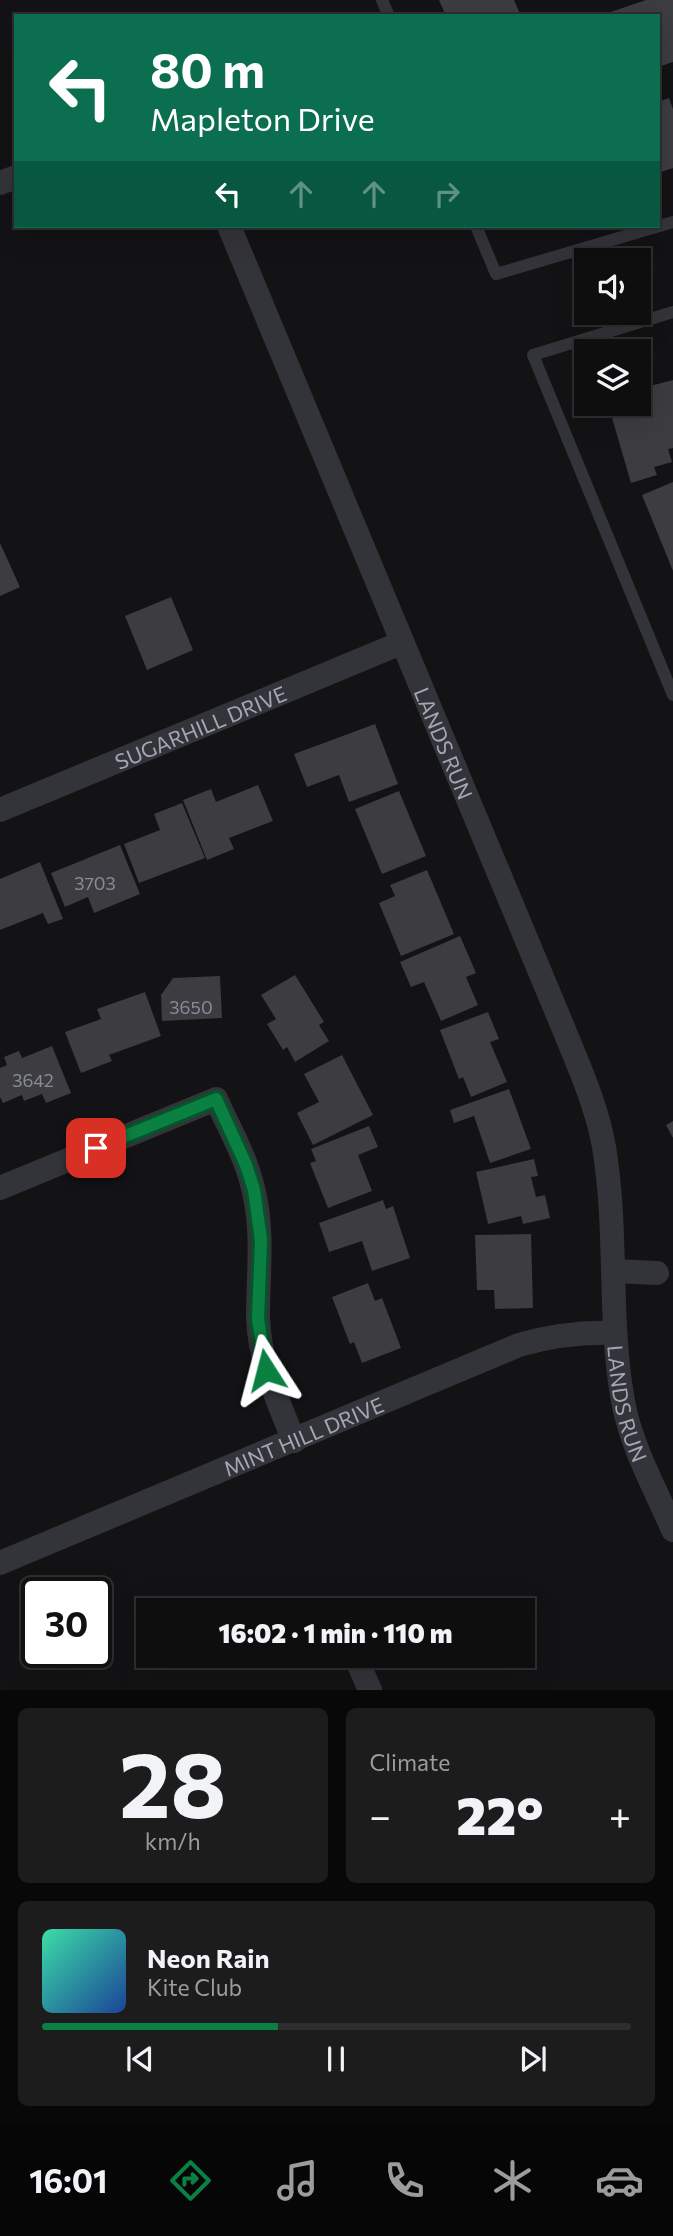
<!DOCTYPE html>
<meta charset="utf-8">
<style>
:root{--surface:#0e0e0f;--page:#1c1c1d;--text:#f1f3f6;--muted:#9b9c9e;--line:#2e2e2f;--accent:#0b8043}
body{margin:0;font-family:Commissioner,sans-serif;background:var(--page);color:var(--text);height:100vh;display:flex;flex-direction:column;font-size:26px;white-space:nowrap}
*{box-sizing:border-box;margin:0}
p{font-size:23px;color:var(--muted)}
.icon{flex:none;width:38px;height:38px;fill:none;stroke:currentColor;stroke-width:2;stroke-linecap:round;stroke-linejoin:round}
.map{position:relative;height:1690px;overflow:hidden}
.details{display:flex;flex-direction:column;gap:18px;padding:18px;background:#080808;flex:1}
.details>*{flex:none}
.top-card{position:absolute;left:14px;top:14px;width:646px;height:214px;border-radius:0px;box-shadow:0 7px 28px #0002,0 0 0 2px var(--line);background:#0b6e4f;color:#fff;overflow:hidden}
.fabs{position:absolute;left:574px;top:248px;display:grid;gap:14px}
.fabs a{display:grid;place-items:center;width:77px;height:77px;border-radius:0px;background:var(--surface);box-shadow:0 7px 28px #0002,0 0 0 2px var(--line);font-size:35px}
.speed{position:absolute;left:21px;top:1577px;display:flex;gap:14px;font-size:35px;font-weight:700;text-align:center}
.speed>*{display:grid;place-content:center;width:91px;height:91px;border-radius:50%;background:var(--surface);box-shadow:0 7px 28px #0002,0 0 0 2px var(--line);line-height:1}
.speed .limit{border:4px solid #111;border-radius:10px;background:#fff;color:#111}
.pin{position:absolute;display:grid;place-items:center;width:60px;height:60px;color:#fff;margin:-30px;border-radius:14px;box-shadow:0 4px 10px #0006}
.me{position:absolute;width:77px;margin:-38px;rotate:351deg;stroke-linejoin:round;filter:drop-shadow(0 0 5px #0008)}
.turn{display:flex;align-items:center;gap:24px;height:147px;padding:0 21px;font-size:32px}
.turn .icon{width:91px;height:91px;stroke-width:2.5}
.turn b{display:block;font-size:49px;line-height:60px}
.lanes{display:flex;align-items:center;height:66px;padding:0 21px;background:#0003;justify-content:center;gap:35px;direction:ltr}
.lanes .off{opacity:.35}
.big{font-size:52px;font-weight:800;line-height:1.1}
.details .card{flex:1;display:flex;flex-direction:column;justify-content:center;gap:10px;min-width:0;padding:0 24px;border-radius:10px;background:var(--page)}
.details .dial{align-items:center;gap:0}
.dial b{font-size:91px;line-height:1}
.song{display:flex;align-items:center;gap:21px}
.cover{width:84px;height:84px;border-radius:10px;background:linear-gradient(135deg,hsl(160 70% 55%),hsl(220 70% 35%))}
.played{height:7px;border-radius:4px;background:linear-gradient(90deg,var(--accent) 40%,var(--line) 40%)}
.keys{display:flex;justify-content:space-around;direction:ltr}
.heat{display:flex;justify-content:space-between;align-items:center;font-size:38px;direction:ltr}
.details .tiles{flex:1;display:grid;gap:18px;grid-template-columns:1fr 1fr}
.card:last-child{grid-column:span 2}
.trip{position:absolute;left:136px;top:1598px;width:399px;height:70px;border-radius:0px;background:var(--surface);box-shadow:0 7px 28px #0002,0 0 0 2px var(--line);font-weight:800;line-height:70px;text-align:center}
.dock{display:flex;height:112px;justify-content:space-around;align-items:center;background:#060606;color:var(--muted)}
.dock .icon{width:49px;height:49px}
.dock .current{color:var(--accent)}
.dock b{font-size:32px;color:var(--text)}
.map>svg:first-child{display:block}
.building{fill:#3c3c41}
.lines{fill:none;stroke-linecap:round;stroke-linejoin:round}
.service{stroke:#333439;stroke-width:12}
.minor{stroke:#333439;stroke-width:24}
.route-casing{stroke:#07532c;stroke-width:18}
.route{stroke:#0b8043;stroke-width:12}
.labels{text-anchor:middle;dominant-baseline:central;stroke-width:7;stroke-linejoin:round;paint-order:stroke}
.number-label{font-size:18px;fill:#898c98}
.street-label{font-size:21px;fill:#a3a7b5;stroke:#0e0d0f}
</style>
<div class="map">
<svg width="673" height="1690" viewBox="0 0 673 1690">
<rect width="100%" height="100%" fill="#131214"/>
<path class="building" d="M 439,0 L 514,0 L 521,16 L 446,16 Z
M 646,0 L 673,0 L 673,62 L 658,67 L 658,16 L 599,16 Z
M 669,98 L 673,109 L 673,168 L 658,173 L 658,102 Z
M 646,372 L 650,386 L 673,380 L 673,448 L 668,449 L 672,462 L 654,467 L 657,475 L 631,483 L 608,404 L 639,404 L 639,375 Z
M 673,482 L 673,571 L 642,495 Z
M 0,543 L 20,587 L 0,596 Z
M 171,597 L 193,650 L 147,670 L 125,616 Z
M 375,724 L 398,784 L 349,802 L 339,775 L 307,787 L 294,754 Z
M 258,785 L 273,821 L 229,838 L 234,849 L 207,860 L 183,800 L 211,789 L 216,802 Z
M 399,791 L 426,856 L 382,874 L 355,809 Z
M 182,803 L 205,858 L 139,883 L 124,844 L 160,830 L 154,814 Z
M 120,845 L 140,894 L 94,913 L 88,897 L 65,907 L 51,873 Z
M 40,862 L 63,919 L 48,924 L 43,913 L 0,930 L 0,879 Z
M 427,870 L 454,934 L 401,956 L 379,903 L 395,896 L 390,885 Z
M 460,936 L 476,973 L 466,977 L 478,1005 L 441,1021 L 424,982 L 411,987 L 400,962 Z
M 295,975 L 324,1022 L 319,1025 L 329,1041 L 295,1062 L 287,1047 L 283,1050 L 267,1024 L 276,1019 L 261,995 Z
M 220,976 L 222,1018 L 162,1021 L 161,995 L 173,978 Z
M 145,992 L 161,1036 L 109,1055 L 112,1061 L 81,1073 L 65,1032 L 101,1019 L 97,1009 Z
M 488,1012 L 499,1039 L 490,1042 L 507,1082 L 471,1097 L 463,1077 L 459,1079 L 440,1030 Z
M 52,1046 L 71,1093 L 46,1103 L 42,1094 L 24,1101 L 22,1095 L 3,1103 L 0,1097 L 0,1068 L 7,1065 L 4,1057 L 19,1051 L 22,1058 Z
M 342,1055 L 373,1115 L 313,1145 L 297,1113 L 319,1102 L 304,1074 Z
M 509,1089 L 531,1149 L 490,1163 L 474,1116 L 454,1123 L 450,1110 Z
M 673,1121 L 673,1138 L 666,1125 Z
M 369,1126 L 378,1147 L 358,1155 L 372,1191 L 328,1208 L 310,1163 L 316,1161 L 311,1149 Z
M 534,1159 L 538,1176 L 531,1177 L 536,1197 L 545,1195 L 550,1218 L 523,1224 L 521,1216 L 488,1224 L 476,1172 Z
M 383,1200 L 386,1209 L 393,1206 L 410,1258 L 372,1271 L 362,1241 L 329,1252 L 319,1223 Z
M 531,1234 L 533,1308 L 495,1309 L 494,1290 L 477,1290 L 475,1235 Z
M 368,1283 L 375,1301 L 382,1298 L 401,1348 L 362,1363 L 354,1342 L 350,1344 L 332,1297 Z"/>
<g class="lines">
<path class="service" d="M 382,0 L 389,16
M 476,226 L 496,274 L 673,222
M 673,312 L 533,355 L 673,695"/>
<g class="minor">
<path d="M 0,183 L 16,177"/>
<path id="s1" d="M 229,226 L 565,1032 C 580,1069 597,1107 604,1147 C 618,1231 608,1317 623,1401 C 631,1446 655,1488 673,1530"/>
<path id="s2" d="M 0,810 L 401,643"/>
<path d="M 0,1188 L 216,1099 C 229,1128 246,1157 253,1188 C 264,1231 258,1273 258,1317 C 259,1360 278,1401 294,1441"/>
<path d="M 613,1271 L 657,1273"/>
<path id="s3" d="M 0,1563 L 519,1345 C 550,1336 581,1332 614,1333"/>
<path d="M 356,1658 L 370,1690"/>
</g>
</g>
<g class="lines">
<defs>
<path id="route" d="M 96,1148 L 216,1099 L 246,1165 L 254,1190 L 261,1240 L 258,1319 L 266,1370"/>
</defs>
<use href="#route" class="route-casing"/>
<use href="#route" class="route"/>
</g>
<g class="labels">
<g class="number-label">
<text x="95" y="883">3703</text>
<text x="191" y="1007">3650</text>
<text x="33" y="1080">3642</text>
</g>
<g class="street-label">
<text stroke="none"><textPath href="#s2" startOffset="217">SUGARHILL DRIVE</textPath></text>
<text stroke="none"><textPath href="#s1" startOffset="560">LANDS RUN</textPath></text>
<text stroke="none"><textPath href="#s1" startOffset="1253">LANDS RUN</textPath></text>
<text stroke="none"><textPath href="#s3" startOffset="329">MINT HILL DRIVE</textPath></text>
</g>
</g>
</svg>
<div class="fabs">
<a><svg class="icon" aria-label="sound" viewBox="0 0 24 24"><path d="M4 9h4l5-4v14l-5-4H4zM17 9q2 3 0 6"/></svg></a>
<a><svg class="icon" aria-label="layers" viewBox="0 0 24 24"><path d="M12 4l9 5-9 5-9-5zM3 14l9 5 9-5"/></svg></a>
</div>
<div class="speed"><div class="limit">30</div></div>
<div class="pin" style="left:96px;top:1148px;background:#d93025"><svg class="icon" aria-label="arrive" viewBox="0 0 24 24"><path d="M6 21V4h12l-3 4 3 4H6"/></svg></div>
<svg class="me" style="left:266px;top:1370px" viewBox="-20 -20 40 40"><path d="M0-17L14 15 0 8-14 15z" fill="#0b8043" stroke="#fff" stroke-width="4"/></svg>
<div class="trip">16:02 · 1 min · 110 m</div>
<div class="top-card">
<div class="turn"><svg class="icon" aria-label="left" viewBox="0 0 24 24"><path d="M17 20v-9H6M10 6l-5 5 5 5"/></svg><div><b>80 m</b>Mapleton Drive</div></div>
<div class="lanes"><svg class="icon" aria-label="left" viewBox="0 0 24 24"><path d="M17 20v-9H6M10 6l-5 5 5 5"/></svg><svg class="icon off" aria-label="ahead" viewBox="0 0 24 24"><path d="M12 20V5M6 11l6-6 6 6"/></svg><svg class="icon off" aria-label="ahead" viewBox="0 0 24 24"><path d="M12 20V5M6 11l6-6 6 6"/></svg><svg class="icon off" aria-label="right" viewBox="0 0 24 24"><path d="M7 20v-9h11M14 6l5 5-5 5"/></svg></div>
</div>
</div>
<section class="details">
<div class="tiles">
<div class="card dial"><b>28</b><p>km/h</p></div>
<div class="card"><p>Climate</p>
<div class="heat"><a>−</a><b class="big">22°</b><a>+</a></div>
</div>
<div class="card">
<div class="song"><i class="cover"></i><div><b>Neon Rain</b><p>Kite Club</p></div></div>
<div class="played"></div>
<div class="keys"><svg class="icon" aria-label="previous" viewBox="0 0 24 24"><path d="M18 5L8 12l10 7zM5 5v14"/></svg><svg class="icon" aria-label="pause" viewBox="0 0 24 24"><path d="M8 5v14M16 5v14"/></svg><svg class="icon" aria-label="next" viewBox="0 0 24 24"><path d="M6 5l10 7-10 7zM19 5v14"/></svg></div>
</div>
</div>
</section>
<nav class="dock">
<b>16:01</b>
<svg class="icon current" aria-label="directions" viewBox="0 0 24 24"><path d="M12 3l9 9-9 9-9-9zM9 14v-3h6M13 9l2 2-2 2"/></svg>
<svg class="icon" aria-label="music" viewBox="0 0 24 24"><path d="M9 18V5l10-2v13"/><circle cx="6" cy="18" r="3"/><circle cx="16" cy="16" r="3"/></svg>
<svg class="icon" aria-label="phone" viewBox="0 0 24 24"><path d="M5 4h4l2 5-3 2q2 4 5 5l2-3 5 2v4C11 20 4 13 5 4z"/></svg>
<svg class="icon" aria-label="climate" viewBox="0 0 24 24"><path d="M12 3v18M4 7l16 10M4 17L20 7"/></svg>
<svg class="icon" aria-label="car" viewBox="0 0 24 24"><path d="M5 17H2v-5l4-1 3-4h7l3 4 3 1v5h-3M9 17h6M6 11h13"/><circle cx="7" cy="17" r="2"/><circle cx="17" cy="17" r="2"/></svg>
</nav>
